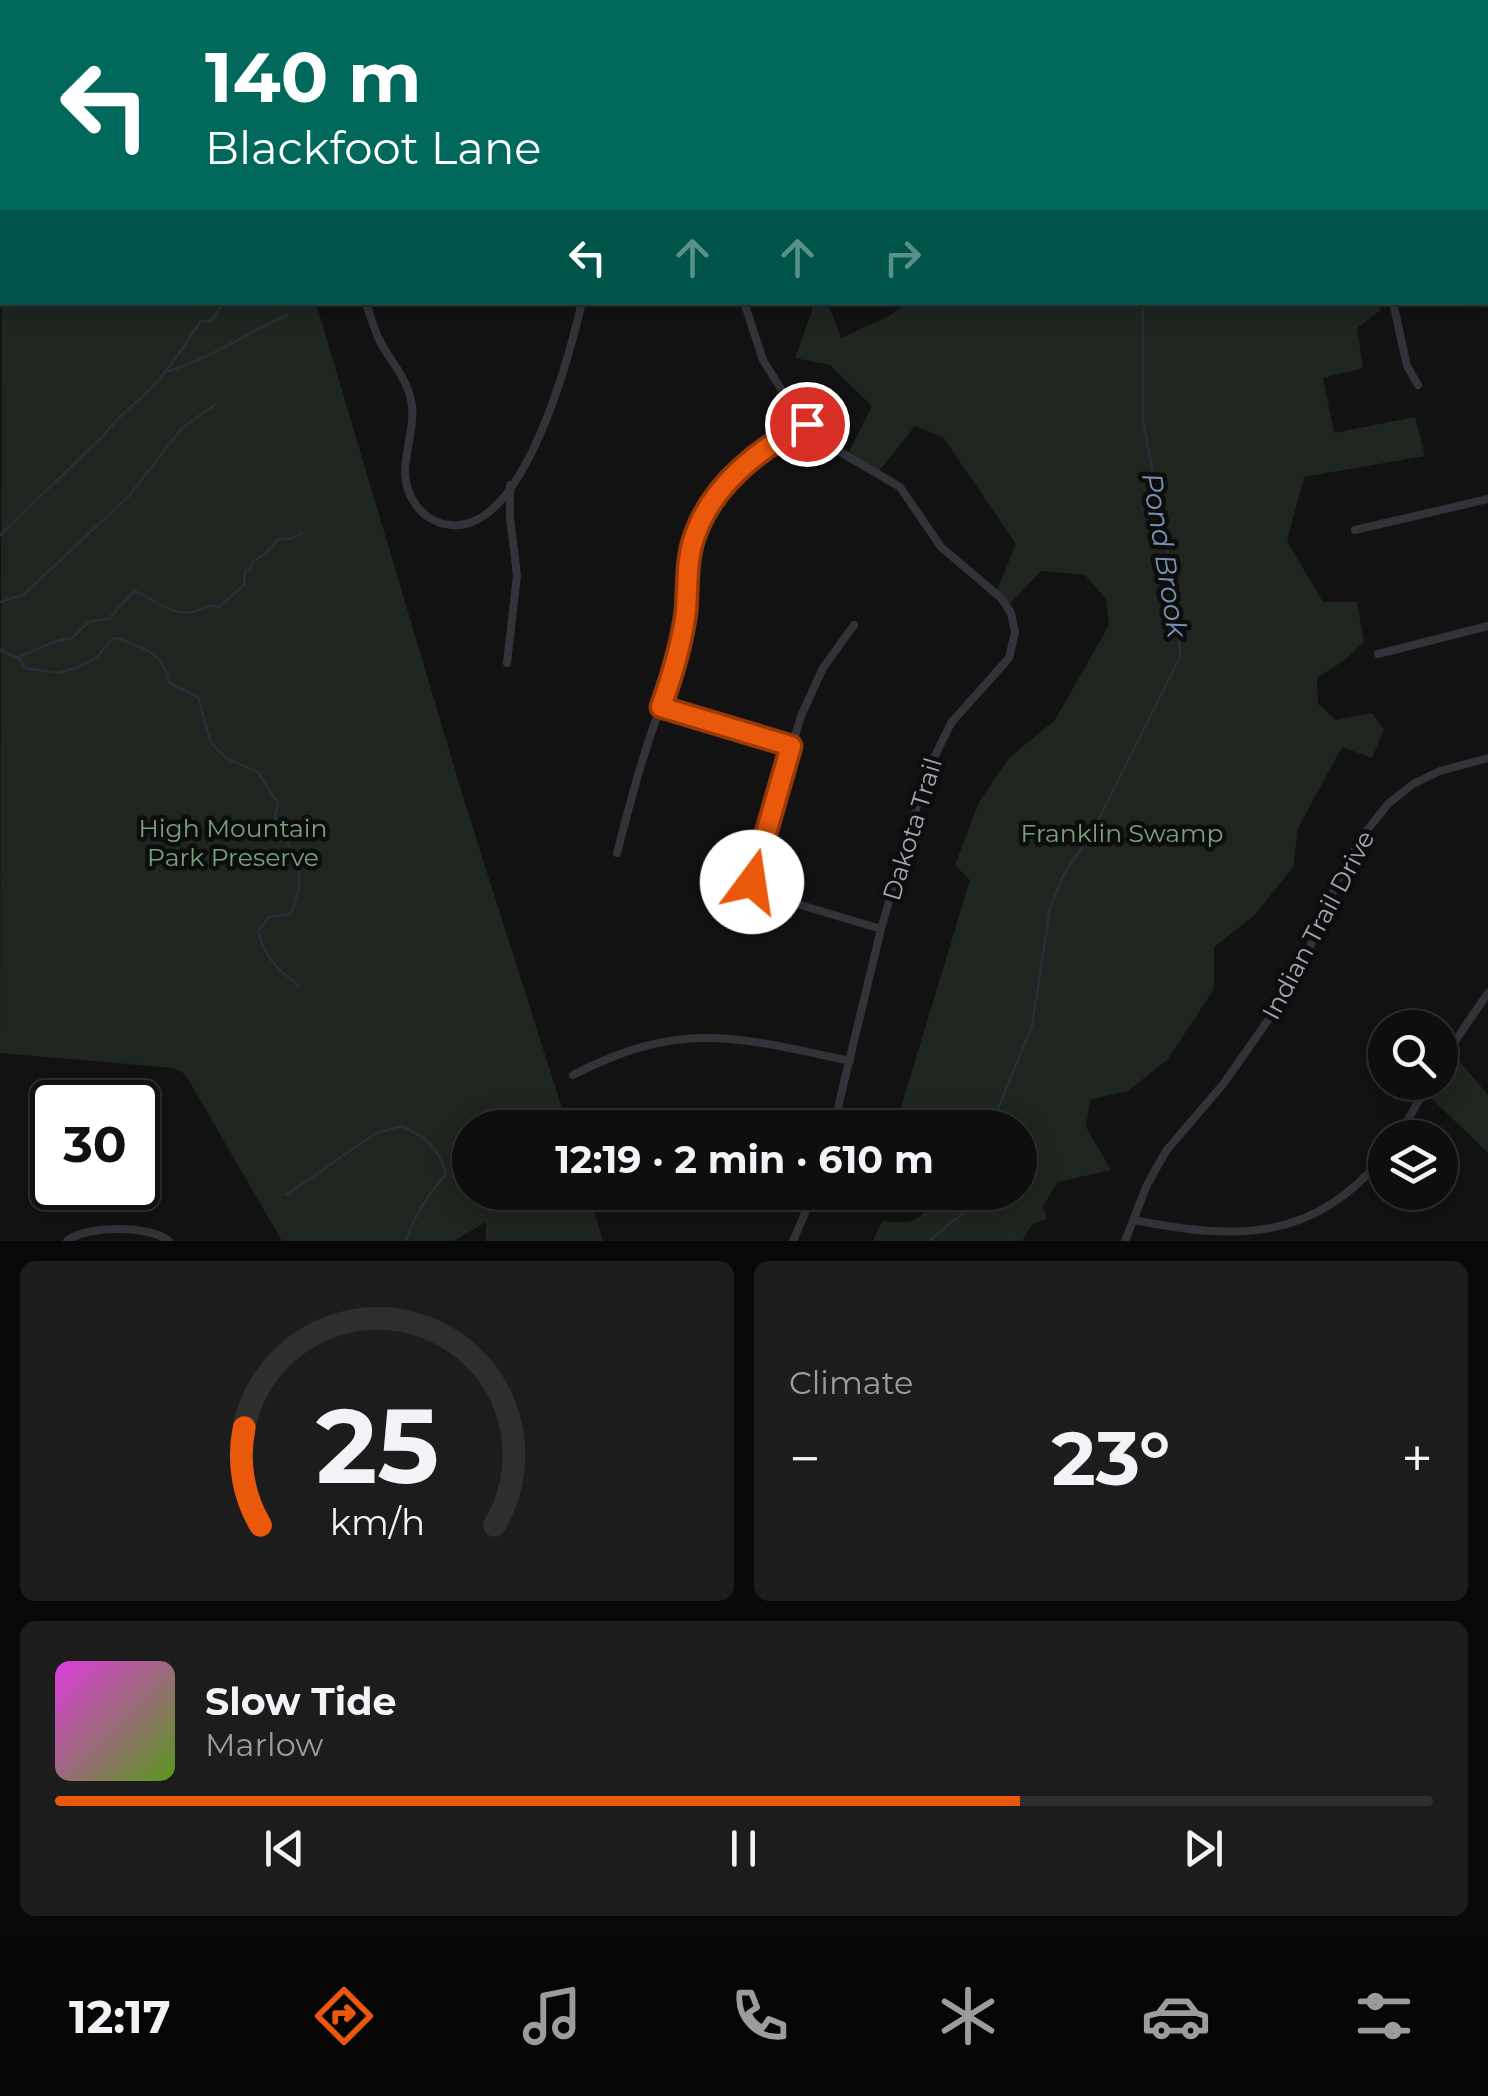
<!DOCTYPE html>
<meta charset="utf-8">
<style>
:root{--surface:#0e0e0e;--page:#1c1c1c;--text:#f1f3f6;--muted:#9b9c9e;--line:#2e2e2e;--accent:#ea580c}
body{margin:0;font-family:Montserrat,sans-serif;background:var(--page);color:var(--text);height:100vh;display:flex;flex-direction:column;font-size:38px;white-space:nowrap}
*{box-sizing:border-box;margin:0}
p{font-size:32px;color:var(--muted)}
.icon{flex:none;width:55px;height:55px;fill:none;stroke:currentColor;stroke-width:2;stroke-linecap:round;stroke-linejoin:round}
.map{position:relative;height:1241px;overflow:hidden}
.details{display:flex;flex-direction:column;gap:20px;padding:20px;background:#080808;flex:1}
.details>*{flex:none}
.guide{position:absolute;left:0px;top:0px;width:1490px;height:305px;box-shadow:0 5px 25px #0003,0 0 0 2px var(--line);background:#00695c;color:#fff;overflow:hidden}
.controls{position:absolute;left:1368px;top:1010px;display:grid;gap:20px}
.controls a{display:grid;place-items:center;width:90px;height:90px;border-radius:50%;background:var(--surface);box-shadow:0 5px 25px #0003,0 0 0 2px var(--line);font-size:50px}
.speed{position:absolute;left:30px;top:1080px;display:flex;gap:20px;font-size:50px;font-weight:700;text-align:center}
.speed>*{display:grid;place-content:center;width:130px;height:130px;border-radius:50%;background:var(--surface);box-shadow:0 5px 25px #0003,0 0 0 2px var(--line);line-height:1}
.speed .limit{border:5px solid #111;border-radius:15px;background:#fff;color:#111}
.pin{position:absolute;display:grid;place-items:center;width:85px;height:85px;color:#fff;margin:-42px;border:5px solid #fff;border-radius:50%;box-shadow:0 2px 10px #0007}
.me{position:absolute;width:110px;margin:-55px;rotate:14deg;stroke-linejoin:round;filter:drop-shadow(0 0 8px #0008)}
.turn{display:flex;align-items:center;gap:35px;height:210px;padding:0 40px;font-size:45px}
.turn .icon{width:130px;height:130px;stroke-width:2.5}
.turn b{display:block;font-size:70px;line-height:85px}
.lanes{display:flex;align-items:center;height:95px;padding:0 40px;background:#0003;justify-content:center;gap:50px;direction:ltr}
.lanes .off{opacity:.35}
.big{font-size:75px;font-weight:700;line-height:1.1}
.details .tile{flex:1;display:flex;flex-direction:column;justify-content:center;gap:15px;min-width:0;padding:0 35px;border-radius:15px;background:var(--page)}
.details .dial{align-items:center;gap:0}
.dial svg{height:260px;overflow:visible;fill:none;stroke:var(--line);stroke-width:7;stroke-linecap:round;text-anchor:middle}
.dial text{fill:var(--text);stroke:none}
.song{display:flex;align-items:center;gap:30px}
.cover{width:120px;height:120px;border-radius:15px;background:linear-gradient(135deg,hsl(300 70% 55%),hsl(90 70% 35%))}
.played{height:10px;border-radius:5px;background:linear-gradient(90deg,var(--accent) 70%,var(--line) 70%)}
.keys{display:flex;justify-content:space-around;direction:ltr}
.heat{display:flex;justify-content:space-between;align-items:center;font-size:55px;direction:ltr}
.details .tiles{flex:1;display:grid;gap:20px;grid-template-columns:1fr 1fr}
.tile:last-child{grid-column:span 2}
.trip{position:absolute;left:452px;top:1110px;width:585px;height:100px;border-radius:50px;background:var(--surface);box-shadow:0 5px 25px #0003,0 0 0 2px var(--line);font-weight:700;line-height:100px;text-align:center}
.dock{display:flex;height:160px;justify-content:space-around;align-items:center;background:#060606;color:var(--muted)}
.dock .icon{width:70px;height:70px}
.dock .current{color:var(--accent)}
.dock b{font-size:45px;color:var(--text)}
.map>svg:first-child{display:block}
.green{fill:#1e261f}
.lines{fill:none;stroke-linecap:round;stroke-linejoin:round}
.stream{stroke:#273038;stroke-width:2.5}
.minor{stroke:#323339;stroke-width:8}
.route-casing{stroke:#983908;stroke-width:25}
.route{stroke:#ea580c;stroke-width:18}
.labels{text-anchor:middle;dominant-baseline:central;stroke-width:9;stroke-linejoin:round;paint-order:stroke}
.park-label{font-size:25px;fill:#78a17c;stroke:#0d0d0e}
.street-label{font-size:25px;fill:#a2a7b5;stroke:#0d0d0e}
.water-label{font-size:28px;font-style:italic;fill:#7693b3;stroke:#0d0d0e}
</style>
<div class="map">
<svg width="1488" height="1241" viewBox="0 0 1488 1241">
<rect width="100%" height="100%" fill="#121213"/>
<path class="green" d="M 2,165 L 2,302 L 316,303 L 464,800 L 568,1127 L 470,1128 L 470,1192 L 589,1193 L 603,1241 L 486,1241 L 486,1222 L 454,1241 L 282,1241 L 185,1074 L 172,1068 L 0,1053 Z
M 811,303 L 828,303 L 841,338 L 889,316 L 907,303 L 1378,303 L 1381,310 L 1357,328 L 1363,368 L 1323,378 L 1334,433 L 1415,417 L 1425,456 L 1304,477 L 1287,541 L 1323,602 L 1357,602 L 1364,642 L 1345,660 L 1317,678 L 1318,704 L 1336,720 L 1372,713 L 1384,730 L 1372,758 L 1342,747 L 1298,828 L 1293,867 L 1255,915 L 1214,947 L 1214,989 L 1168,1059 L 1128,1091 L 1090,1100 L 1086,1127 L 1111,1170 L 1058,1182 L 1043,1206 L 1047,1219 L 1032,1224 L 1022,1241 L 873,1241 L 882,1221 C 912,1225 923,1222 934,1193 L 1020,1192 L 1020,1128 L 895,1127 L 970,880 L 955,865 L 979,802 L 1009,758 L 1055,720 L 1109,625 L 1106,599 L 1085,575 L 1041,571 L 1007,607 L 994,597 L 1016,544 L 943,437 L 915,426 L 875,476 L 845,460 L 872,406 L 830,365 L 795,358 L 812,311 Z
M 1449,1049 L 1488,1095 L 1488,1153 L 1425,1092 L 1430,1083 L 1440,1082 L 1440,1065 Z"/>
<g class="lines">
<path class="stream" d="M 168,371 C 210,359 247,333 287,315
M 0,535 L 105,434 C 119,414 139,402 155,384 C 173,364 186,343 201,321 L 211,321 L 221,306
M 0,602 L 23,595 L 128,497 L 183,427 L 215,405
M 0,650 L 20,659 L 25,668 L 58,673 L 79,667 L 97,657 L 112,639 L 117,638 C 144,648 163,652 169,683 L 198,697 L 211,743 L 226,758 L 258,772 L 278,803 L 275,817 L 299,865 L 299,888 L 291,914 L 269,917 L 258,931 C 264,957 278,970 299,986
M 18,657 C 37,652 52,638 71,639 L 89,622 L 108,619 L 135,591 C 164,605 179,623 211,605 L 219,607 L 244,585 L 245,572 L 251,568 L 252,562 L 266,553 L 278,539 L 291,539 L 302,533
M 990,1128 L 1032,1026 L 1050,908 L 1063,876 L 1091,834 L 1180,657 L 1179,613 L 1143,420 L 1143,302
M 286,1195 L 376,1133 L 402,1126 C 427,1138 439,1147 446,1174 C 427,1196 415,1214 406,1241
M 929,1241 L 961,1215 L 976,1192"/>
<path class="minor" d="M 352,2 L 354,0
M 608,2 L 608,0
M 994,2 L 996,0
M 366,302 C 370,317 375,332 382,345 C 394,366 409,381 412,406 C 416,439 393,470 414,502 C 422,515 435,524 451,525 C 524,532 569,357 582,302
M 744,302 L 763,360 L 793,408 L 837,450 L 900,487 L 941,547 L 1001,598 L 1011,613 L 1015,632 L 1009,658 L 951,723 L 927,772 L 881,929 L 833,1128
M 1393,302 L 1407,366 L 1418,385
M 1355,530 L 1488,499
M 854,625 L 823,668 L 801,716 L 752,882 L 767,895 L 881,929
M 1378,654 L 1488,626
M 507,663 L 517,575 L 510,518 L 510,485
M 661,707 L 791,746
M 617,853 C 626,818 635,783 646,749 C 655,720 667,692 675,662 C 685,625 682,586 691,549 C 703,492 758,448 807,424
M 1440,1063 L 1488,993
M 573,1075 C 681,1019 737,1037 850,1061
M 1398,1138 L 1429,1082
M 1134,1220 C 1239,1241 1314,1241 1385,1155
M 67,1241 C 86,1225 150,1225 169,1241
M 793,1241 L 814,1192
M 1125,1241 L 1147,1185 L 1166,1151 L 1224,1083 L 1278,1006 L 1312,943 L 1342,871 L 1364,834 L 1388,804 L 1413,784 L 1440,771 L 1488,758"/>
</g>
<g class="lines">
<defs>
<path id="route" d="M 752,882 L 791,746 L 661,707 C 672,676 682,644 686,611 C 688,585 686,559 695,535 C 713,484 761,447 807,424"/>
</defs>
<use href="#route" class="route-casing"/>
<use href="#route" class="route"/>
</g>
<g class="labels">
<g class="park-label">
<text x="233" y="828">High Mountain<tspan x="233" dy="29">Park Preserve</tspan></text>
<text x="1122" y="833">Franklin Swamp</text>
</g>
<g class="street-label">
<text transform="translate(912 829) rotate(-73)">Dakota Trail</text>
<text transform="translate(1318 925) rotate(-62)">Indian Trail Drive</text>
</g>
<g class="water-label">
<text transform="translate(1165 555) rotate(81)">Pond Brook</text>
</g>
</g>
</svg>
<div class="controls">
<a><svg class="icon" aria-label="search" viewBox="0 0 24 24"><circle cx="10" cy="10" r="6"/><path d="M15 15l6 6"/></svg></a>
<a><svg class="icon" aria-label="layers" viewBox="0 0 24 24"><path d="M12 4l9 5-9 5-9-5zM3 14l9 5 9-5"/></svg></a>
</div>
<div class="speed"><div class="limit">30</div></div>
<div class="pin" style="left:807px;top:424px;background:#d93025"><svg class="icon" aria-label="arrive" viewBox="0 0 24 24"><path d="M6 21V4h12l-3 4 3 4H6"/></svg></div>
<svg class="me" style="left:752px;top:882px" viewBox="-20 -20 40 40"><circle r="19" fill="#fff"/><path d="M0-13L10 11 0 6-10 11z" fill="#ea580c"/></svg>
<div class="trip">12:19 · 2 min · 610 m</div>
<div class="guide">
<div class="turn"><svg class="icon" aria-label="left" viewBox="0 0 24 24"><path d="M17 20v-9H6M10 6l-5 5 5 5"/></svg><div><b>140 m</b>Blackfoot Lane</div></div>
<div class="lanes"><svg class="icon" aria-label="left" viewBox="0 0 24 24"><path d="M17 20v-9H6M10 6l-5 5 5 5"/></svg><svg class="icon off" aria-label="ahead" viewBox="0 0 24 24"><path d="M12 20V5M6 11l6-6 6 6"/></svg><svg class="icon off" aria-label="ahead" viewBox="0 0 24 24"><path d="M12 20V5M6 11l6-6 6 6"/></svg><svg class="icon off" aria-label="right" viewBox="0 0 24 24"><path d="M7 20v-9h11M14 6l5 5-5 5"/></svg></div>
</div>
</div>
<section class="details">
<div class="tiles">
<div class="tile dial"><svg viewBox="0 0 100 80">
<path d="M14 69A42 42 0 1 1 86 69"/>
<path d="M14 69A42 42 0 0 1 9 39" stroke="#ea580c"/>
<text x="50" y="56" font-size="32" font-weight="700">25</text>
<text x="50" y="72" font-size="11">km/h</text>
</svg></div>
<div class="tile"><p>Climate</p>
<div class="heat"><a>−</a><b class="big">23°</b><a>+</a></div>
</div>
<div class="tile">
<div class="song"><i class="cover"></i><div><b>Slow Tide</b><p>Marlow</p></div></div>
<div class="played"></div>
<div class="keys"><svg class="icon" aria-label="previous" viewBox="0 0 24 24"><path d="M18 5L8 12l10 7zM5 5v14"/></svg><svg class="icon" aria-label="pause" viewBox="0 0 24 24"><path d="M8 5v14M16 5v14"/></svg><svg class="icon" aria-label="next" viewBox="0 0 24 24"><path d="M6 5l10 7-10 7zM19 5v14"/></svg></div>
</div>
</div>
</section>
<nav class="dock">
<b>12:17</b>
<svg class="icon current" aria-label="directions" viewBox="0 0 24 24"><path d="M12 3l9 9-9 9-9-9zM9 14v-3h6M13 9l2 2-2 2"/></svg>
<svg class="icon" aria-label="music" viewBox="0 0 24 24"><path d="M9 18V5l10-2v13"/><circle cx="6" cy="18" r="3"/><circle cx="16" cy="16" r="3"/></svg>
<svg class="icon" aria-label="phone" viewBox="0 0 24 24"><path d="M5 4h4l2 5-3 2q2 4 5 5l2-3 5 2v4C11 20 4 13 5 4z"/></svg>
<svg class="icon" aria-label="climate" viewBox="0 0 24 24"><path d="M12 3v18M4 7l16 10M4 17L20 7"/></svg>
<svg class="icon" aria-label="car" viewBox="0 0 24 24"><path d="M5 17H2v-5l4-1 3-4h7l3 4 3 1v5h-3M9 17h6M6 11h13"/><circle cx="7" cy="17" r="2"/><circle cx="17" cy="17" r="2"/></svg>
<svg class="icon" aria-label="filters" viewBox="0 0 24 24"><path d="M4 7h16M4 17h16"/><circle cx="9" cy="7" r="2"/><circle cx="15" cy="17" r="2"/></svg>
</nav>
